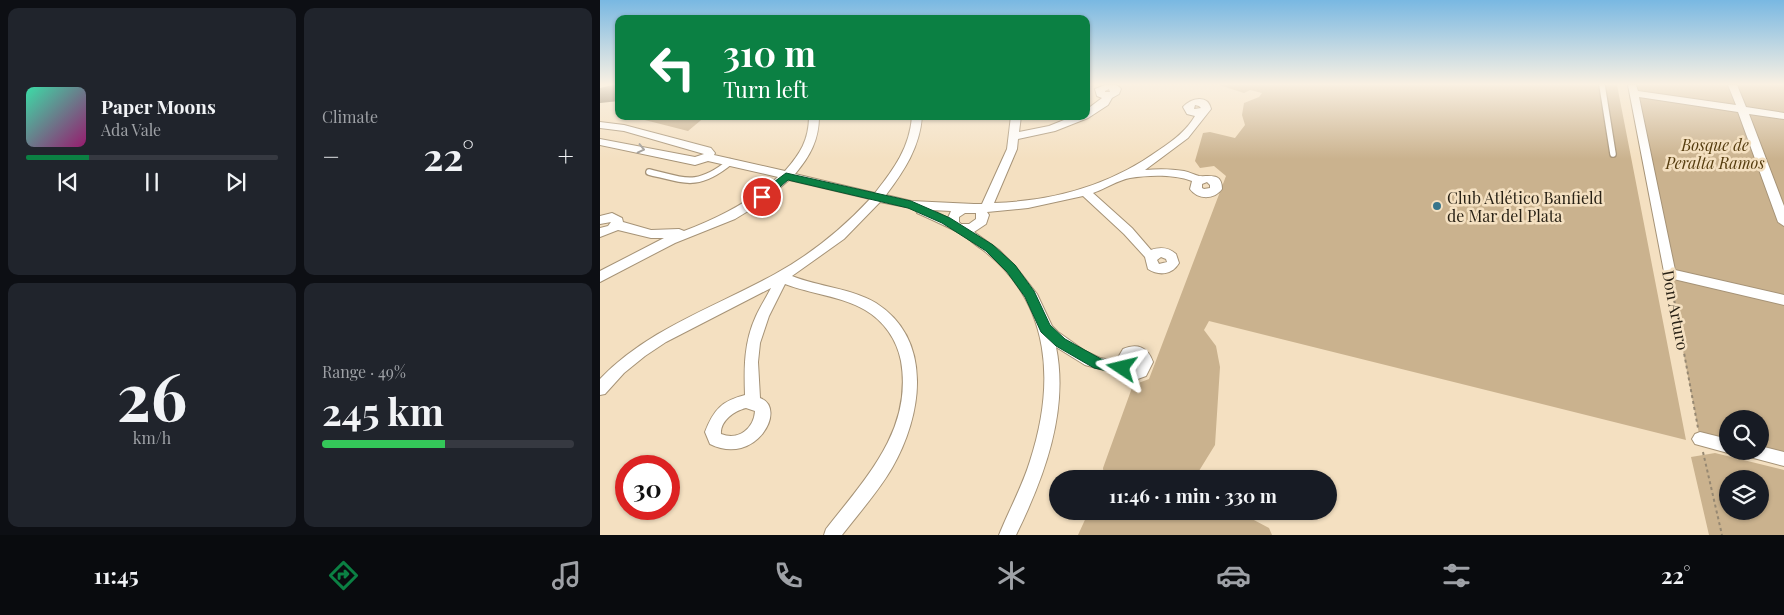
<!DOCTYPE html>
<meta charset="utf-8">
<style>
:root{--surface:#171b24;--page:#20242c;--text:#f1f3f6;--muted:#9ea1a6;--line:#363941;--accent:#0b8043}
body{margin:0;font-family:"Playfair Display",serif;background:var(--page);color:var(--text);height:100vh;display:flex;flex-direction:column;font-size:19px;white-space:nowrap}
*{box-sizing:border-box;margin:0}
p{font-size:16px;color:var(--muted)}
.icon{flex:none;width:28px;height:28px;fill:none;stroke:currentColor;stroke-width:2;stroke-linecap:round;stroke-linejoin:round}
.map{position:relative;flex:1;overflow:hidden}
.sheet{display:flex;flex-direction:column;gap:8px;padding:8px;background:#0d0f14;width:600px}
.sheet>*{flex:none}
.banner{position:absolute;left:15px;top:15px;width:475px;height:105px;border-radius:10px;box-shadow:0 1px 4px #0004;background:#0b8043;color:#fff;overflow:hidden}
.controls{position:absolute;left:1119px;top:410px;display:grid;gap:10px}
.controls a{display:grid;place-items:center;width:50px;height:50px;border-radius:50%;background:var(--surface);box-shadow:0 1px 4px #0004;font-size:25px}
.speed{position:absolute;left:15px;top:455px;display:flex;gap:10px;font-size:25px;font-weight:700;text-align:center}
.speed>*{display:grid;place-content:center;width:65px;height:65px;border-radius:50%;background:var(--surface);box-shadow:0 1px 4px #0004;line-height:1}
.speed .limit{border:8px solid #d22;background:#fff;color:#111}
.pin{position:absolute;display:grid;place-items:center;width:42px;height:42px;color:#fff;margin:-21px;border:2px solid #fff;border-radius:50%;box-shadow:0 1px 5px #0007}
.me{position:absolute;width:55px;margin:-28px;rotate:280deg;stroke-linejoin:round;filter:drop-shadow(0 0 4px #0008)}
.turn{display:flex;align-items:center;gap:18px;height:105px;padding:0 25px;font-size:22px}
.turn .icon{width:65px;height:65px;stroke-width:2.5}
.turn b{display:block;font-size:35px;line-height:42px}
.big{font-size:38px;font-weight:700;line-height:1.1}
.sheet .widget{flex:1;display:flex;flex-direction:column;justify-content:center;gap:8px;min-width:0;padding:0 18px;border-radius:10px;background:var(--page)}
.sheet .dial{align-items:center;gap:0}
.dial b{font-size:65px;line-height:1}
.song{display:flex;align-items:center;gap:15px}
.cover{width:60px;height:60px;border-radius:8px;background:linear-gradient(135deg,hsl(160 70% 55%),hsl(320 70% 35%))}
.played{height:5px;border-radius:2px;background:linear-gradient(90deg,var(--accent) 25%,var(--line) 25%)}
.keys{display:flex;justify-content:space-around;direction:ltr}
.heat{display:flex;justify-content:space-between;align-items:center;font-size:28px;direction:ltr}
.charge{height:8px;border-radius:4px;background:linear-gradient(90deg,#34c759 49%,var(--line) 0)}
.sheet .tiles{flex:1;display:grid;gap:8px;grid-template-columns:repeat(2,1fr)}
.trip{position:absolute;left:449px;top:470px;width:288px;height:50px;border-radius:25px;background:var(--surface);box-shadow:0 1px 4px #0004;font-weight:700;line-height:50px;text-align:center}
.tab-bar{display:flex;height:80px;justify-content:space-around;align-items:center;background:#090b0e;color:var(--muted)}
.tab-bar .icon{width:35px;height:35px}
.tab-bar .current{color:var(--accent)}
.tab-bar b{font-size:22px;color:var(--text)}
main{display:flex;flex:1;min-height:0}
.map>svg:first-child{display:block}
.green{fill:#cab28e;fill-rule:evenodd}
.building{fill:#6e5c41}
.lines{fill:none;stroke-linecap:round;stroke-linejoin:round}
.lane-casing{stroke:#a69377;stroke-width:8}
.street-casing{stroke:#a69377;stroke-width:2}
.path{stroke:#968872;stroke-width:2;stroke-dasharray:3 3;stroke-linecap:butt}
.lane{stroke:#fff;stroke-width:5.5}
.street{fill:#fff;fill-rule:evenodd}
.oneway{stroke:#9e9b96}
.route{fill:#0b8043;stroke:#07532c}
.poi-dot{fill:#37758b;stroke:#f4e0c1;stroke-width:2}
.labels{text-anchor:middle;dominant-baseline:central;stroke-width:5;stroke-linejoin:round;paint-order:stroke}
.park-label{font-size:16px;font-style:italic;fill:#553c0e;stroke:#f4e0c1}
.poi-label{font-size:16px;fill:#282115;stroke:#f4e0c1;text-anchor:start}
.street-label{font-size:16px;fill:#282115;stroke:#f4e0c1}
</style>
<main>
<section class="sheet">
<div class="tiles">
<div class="widget">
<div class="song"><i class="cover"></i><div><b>Paper Moons</b><p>Ada Vale</p></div></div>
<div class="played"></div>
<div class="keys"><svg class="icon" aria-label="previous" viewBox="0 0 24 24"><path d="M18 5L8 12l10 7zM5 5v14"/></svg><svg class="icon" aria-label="pause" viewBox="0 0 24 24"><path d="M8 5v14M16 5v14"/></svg><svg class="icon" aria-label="next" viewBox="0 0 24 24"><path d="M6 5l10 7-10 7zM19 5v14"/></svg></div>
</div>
<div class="widget"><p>Climate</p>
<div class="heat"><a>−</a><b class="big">22°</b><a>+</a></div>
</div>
<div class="widget dial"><b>26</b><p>km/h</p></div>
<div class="widget"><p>Range · 49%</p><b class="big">245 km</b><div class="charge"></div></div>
</div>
</section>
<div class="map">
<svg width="1184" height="535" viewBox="0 0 1184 535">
<rect width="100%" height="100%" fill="#f4e0c1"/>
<path class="green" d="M 619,85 L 1017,85 L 1086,440 L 609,321 L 604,330 L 616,346 L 620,367 L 615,445 L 594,479 L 504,479 L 503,468 L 533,385 L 549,379 L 626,176 L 614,166 L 600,168 L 595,161 L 603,133 L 610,132 L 635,138 L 645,125 L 642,115 L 644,103 L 659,97 L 662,93 L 650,90 L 644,93 Z
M 1032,85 L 1184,85 L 1184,457 L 1160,451 L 1160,419 L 1128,419 L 1127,445 L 1100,439 Z
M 29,116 L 106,116 L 88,131 Z
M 1115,453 L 1184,470 L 1184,535 L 1109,535 L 1091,457 ZM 1128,479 L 1160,479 L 1160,511 L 1128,511 Z
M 489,511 L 637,511 L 669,528 L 672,535 L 478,535 Z"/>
<path class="building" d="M 12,85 L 19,85 L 19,101 L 0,103 L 0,88 Z"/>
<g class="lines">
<defs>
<path id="lane" d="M 1002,85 L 1013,154
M 49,172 C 86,181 98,188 130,162"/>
<path id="street" d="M 505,85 C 511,85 517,83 521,89 L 519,94 L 512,98 L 508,105 L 488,118 L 455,131 L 418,139 L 417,149 L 394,203 C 453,201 511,185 559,150 C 573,141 587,130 595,116 L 587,114 L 583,107 C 591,98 608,94 611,109 L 588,138 L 545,170 C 558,169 571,169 584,171 C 589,172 595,175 599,176 C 609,177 622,172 622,189 C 614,200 598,200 590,189 L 592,181 C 574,174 548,175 530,178 C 518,180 505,189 493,193 L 532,228 L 551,250 C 560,247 568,247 576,254 L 579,263 C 572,275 559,276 548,269 L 545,257 L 524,234 L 483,196 L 428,208 L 387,212 L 389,215 L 386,224 L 374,232 L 399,250 L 416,267 L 437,294 L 452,326 L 458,332 L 485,351 L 500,358 L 516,361 L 523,349 C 537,343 548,347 553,362 L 546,376 L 532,381 L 519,374 L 485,365 L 456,347 C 469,411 444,478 416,535 L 399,535 C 409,510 422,487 430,461 C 455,384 452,303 383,250 C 375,245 367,237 358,232 C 345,226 331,219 317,213 L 316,209 L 280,202 L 244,239 L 192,276 C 219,287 251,288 276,303 C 334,340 322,416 292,468 C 278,492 259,513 242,535 L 224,535 L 226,529 C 265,479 313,430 301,361 C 297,340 284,321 265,310 C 241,296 211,294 185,284 L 169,316 L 160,343 L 158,362 L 160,398 C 188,408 156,467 110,444 L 105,432 C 114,409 122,401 145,395 C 144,367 144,342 156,316 C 160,307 166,298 171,288 L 66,342 L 45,356 L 24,373 L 5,394 L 0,395 L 0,379 C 49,328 114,308 175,274 C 210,255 242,229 270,199 L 189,180 L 163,202 L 135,219 L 75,243 L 0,282 L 0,271 L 64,238 L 51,238 L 18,230 L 0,237 L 0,228 L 8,226 L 11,222 L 0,224 L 0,216 L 12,213 L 22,218 L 23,222 L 51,230 L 79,229 L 84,231 C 119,218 150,202 178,177 L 108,161 L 95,165 L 0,145 L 0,139 L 95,157 L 104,154 L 24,131 L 0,128 L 0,122 L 24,125 L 111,148 L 115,153 L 114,155 L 185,171 C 200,154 209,140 209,116 L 219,116 C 219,140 210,156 195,174 L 275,193 C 294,169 310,147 312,116 L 322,116 C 320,147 304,171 286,195 L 311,201 L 374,204 L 382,204 L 407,149 L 411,116 L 421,116 L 419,132 L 449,126 L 474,116 L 486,116 L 486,110 L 502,98 L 497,96 L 495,89 ZM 509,89 L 510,92 L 505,92 L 505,91 ZM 595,105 L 599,106 L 601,108 L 594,109 ZM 607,182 L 610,185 L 610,188 L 604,189 L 602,188 L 602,184 ZM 332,210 L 351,211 L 348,218 ZM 365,213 L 376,213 L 376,219 L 369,224 L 361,224 L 359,222 L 359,217 ZM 561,257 L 566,259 L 567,262 L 559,264 L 557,260 ZM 533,357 L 538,361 L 538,366 L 535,368 L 530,365 L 530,360 ZM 146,408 L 155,411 C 154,428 139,441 121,434 C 120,421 134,411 146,408 Z
M 1028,85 L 1036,85 L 1038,91 L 1136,105 L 1128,85 L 1137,85 L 1146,107 L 1184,113 L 1184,119 L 1149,114 L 1184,206 L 1184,226 L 1178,222 L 1138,112 L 1039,97 L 1075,270 L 1184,295 L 1184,305 L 1065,277 Z
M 1100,432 L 1128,439 L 1128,451 L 1133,451 L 1128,453 L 1095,444 L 1092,439 L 1095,434 Z
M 1160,446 L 1184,452 L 1184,466 L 1146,456 L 1143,451 L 1160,451 Z"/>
</defs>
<use href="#lane" class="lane-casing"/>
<use href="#street" class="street-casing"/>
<path class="path" d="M 1071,283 L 1098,428
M 1103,452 L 1122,535"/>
<use href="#lane" class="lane"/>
<use href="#street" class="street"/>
</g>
<defs><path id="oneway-chevron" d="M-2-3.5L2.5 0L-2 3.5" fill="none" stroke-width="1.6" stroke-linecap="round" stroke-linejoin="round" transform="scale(1.25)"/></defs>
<use class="oneway" href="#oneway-chevron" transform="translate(41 149) rotate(13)"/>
<linearGradient id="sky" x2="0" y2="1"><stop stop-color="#79b8e2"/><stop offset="0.53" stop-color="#faf1e3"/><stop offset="1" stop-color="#faf1e3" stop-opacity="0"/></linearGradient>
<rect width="1184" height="159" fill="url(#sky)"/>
<path class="route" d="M 186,173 L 311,201 L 350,218 L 393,245 L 415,265 L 434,291 L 450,325 L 465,339 L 501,359 L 527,364 L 529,368 L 527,372 L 522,374 L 494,368 L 456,346 L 441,332 L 425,297 L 407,272 L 386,251 L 342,223 L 308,208 L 188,180 L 166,199 L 158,199 L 157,197 L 158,194 Z"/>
<circle class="poi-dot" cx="837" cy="206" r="5"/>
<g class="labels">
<g class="park-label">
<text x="1115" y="144">Bosque de<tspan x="1115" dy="18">Peralta Ramos</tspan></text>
</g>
<g class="poi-label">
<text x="847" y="197">Club Atlético Banfield<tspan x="847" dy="18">de Mar del Plata</tspan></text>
</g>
<g class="street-label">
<text transform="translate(1076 310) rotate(79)">Don Arturo</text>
</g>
</g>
</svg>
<div class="controls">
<a><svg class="icon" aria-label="search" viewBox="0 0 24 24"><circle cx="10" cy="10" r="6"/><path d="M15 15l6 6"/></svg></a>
<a><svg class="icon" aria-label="layers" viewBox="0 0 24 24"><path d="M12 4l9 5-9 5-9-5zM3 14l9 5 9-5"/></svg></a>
</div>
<div class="speed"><div class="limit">30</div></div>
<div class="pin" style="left:162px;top:197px;background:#d93025"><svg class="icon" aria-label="arrive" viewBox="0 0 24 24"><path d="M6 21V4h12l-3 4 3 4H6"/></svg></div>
<svg class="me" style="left:522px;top:368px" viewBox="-20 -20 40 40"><path d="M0-17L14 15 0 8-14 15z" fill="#0b8043" stroke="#fff" stroke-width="4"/></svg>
<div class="trip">11:46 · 1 min · 330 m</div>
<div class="banner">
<div class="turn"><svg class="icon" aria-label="left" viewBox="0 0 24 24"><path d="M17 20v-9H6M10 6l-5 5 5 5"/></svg><div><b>310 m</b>Turn left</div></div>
</div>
</div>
</main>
<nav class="tab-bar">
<b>11:45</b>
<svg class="icon current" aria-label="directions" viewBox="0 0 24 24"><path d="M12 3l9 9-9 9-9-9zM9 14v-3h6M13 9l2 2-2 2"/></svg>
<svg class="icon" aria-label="music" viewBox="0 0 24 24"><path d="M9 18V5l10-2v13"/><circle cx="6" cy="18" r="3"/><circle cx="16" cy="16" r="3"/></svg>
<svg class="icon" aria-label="phone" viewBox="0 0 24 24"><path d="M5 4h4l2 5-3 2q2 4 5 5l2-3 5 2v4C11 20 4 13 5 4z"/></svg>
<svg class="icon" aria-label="climate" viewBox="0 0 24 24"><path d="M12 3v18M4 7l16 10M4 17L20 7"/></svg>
<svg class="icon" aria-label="car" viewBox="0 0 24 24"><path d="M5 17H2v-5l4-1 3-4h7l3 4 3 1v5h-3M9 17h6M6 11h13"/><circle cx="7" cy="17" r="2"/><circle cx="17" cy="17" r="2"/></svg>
<svg class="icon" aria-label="filters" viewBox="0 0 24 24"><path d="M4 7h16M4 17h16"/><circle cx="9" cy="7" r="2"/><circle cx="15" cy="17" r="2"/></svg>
<b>22°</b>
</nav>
